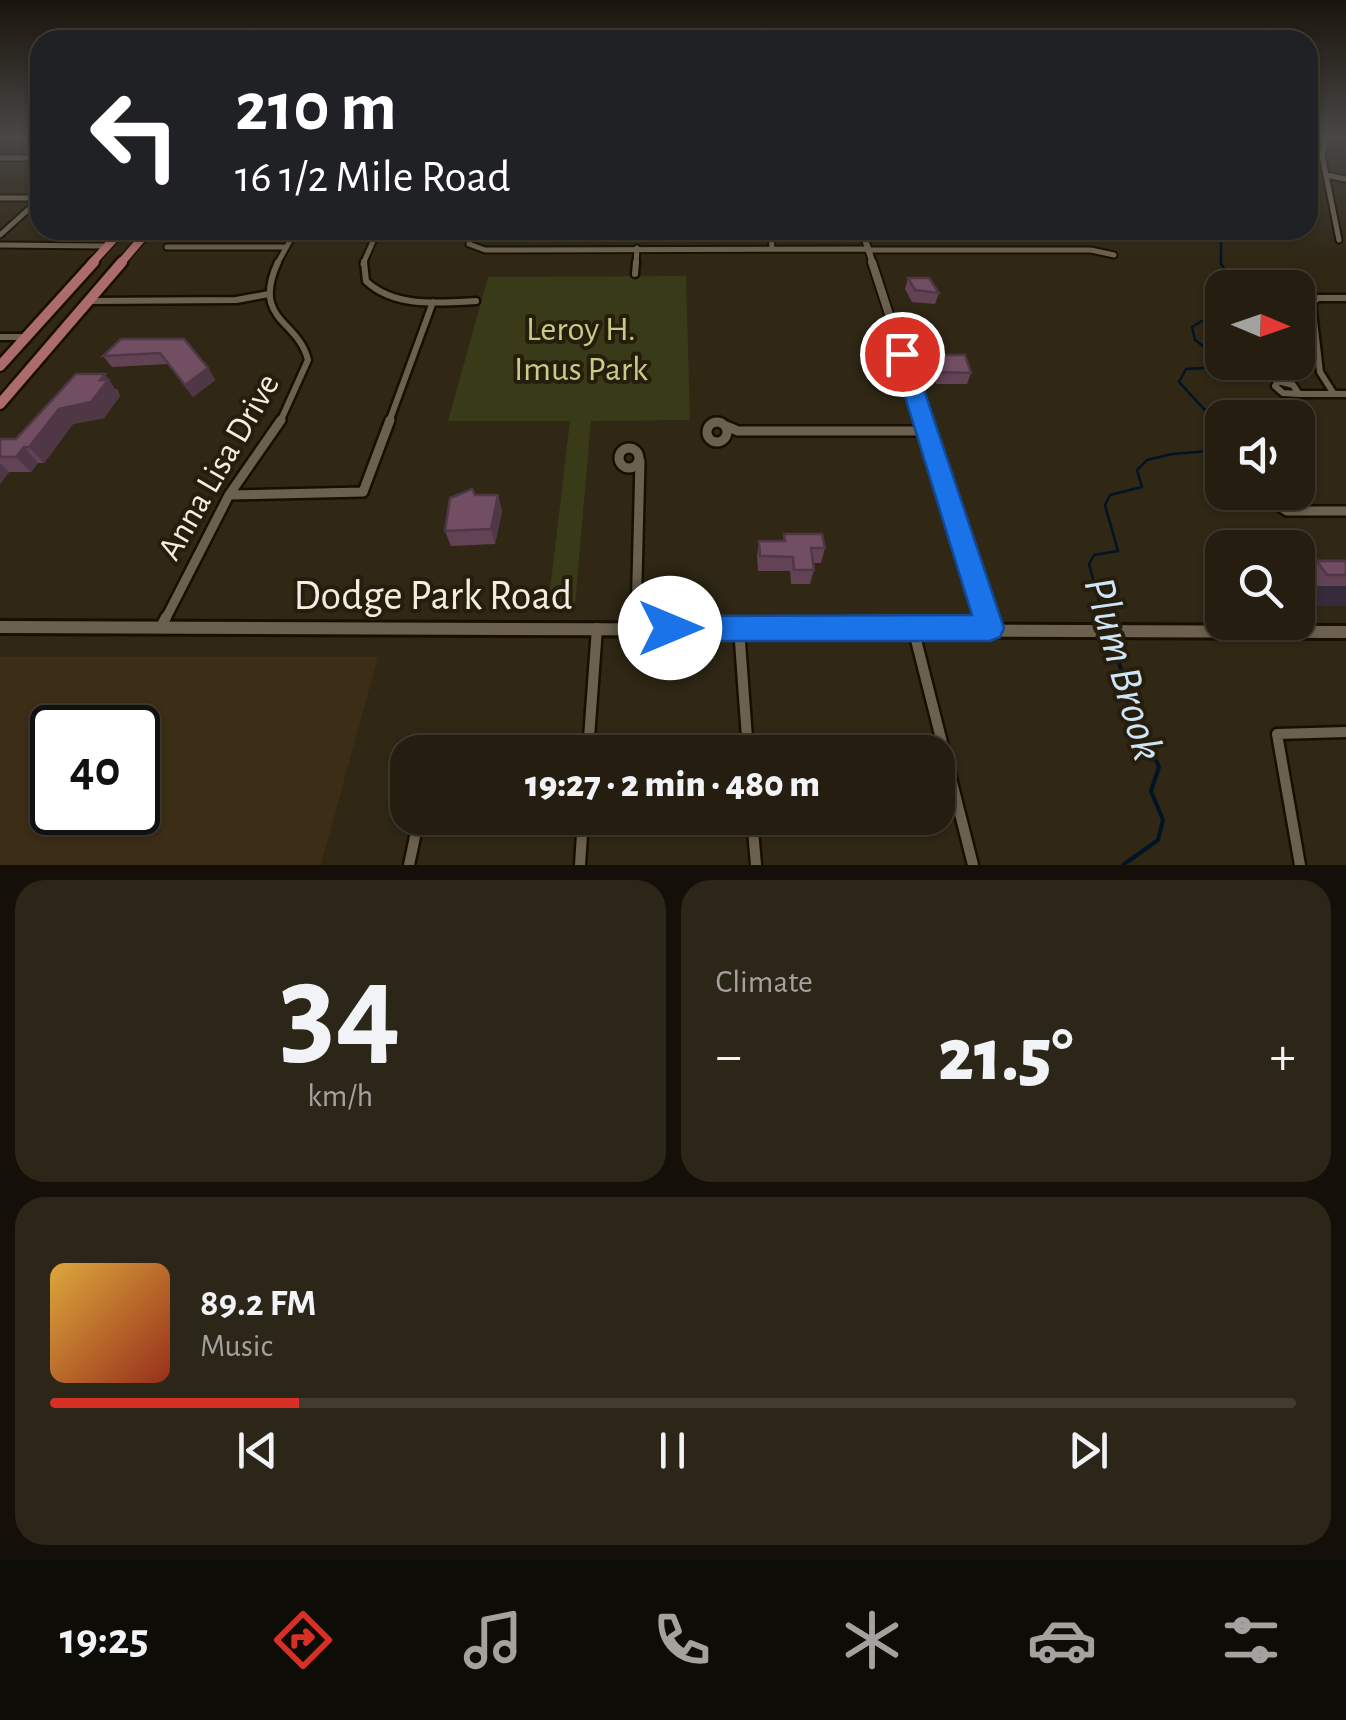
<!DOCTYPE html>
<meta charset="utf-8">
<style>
:root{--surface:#241d10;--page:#2c2619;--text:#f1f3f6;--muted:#a3a29f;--line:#413b30;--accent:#d93025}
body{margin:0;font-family:"Alegreya Sans",sans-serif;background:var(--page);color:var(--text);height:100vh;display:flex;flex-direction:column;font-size:38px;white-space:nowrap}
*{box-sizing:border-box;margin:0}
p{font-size:32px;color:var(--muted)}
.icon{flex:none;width:55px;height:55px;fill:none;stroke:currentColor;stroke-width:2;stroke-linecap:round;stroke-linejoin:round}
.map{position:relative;height:865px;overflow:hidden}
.details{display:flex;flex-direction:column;gap:15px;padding:15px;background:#141009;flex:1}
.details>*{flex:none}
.banner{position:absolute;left:30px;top:30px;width:1288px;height:210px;border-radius:30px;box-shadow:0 2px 8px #0004,0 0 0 2px var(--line);background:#202124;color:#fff;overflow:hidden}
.needle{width:65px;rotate:92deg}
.buttons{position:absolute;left:1205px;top:270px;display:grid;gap:20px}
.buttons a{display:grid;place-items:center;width:110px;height:110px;border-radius:20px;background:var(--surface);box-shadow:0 2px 8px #0004,0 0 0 2px var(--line);font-size:50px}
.speed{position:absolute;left:30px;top:705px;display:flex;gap:20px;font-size:50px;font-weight:700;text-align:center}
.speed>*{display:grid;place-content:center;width:130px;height:130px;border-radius:50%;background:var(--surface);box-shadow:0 2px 8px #0004,0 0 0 2px var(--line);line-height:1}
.speed .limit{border:5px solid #111;border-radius:15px;background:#fff;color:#111}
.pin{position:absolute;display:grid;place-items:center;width:85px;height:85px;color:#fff;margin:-42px;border:5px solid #fff;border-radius:50%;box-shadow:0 2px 10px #0007}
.me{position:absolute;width:110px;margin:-55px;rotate:90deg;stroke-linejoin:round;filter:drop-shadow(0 0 8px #0008)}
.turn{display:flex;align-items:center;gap:35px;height:210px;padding:0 40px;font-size:45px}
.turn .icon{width:130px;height:130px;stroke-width:2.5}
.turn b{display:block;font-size:70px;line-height:85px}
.big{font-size:75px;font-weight:800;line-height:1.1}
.details .widget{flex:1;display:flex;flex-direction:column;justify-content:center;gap:15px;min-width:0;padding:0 35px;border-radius:30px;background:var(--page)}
.details .dial{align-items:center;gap:0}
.dial b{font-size:130px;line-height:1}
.song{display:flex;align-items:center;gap:30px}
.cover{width:120px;height:120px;border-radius:15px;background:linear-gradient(135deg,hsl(40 70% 55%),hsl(10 70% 35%))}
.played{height:10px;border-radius:5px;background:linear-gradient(90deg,var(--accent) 20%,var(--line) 20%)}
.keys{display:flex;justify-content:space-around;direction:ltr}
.heat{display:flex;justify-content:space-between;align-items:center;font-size:55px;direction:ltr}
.details .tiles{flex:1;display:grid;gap:15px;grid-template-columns:1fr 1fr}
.widget:last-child{grid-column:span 2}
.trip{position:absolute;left:390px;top:735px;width:565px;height:100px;border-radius:30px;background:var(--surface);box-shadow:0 2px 8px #0004,0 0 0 2px var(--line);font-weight:800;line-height:100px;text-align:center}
.tab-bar{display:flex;height:160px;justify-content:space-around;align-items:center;background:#0e0c06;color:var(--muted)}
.tab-bar .icon{width:70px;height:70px}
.tab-bar .active{color:var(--accent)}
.tab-bar b{font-size:45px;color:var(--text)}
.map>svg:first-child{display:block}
.commercial{fill:#362b3a}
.built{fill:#3b2d16;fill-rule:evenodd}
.green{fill:#383a18}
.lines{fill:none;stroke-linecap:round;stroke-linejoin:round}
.stream-far1{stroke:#001424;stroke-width:2.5}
.stream{stroke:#001424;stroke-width:4}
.minor-far3-casing{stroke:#180f02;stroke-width:9}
.minor-far2-casing{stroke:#180f02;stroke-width:11}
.minor-far1-casing{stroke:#180f02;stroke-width:14}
.minor-casing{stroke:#180f02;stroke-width:15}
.tertiary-far3-casing{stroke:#180f02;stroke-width:10}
.tertiary-far2-casing{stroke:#180f02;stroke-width:12}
.tertiary-far1-casing{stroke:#180f02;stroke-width:15}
.tertiary-casing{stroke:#180f02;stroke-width:18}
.primary-far1-casing{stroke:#180f02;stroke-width:11}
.primary-casing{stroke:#180f02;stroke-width:15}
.minor-far3{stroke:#6c614e;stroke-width:5}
.minor-far2{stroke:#6c614e;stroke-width:6}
.minor-far1{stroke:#6c614e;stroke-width:9}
.minor{stroke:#6c614e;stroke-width:10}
.tertiary-far3{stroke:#6c614e;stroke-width:6}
.tertiary-far2{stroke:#6c614e;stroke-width:8}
.tertiary-far1{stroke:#6c614e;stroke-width:10}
.tertiary{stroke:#6c614e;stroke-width:12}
.primary-far1{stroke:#ac6c6d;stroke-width:8}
.primary{stroke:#ac6c6d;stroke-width:10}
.wall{fill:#624355}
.shaded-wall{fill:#503745}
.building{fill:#724e63;stroke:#503745;stroke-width:2.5}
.route{fill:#1a73e8;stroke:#114b97;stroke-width:2.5}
.labels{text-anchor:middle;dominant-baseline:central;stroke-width:8;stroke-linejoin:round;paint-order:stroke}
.park-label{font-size:35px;fill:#c5cb88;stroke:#261d0c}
.street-label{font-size:35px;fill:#f3ede2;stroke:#261d0c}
.near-street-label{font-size:42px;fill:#f3ede2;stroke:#261d0c}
.near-water-label{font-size:45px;font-style:italic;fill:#cde5f6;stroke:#261d0c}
</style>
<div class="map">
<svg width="1346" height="865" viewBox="0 0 1346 865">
<rect width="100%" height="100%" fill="#302715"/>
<path class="commercial" d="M 1298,559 L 1346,559 L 1346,606 L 1317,606 L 1298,577 Z"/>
<path class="built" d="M 0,657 L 378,657 L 321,865 L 0,865 ZM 52,728 L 138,728 L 138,812 L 52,812 Z"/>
<path class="green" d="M 686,276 L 690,420 L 591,421 L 575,605 L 548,606 L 570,421 L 448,421 L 488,277 Z"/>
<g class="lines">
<path class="stream-far1" d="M 1221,230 L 1221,264 L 1230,276 L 1212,285 L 1222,303
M 1222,309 L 1192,327 L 1195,340 L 1222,360
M 1223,418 L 1204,409 L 1179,382 L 1186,369 L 1221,367 L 1224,362
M 1104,620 L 1089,564 L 1094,555 L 1118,551 L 1105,505 L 1110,495 L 1142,487 L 1137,470 L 1147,460 L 1172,454 L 1222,450"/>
<path class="stream" d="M 1103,617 L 1105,624
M 1110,636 L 1138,719 L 1159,767 L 1151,791 L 1163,820 L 1158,840 L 1123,865"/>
<defs>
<path id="minor-far3" d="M 1326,137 L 1322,155 L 1339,240
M 0,158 L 40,158
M 1326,175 L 1346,179
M 0,198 L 40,198
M 473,230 L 469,244 L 485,250 L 869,249
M 771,230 L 772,249
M 0,235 L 40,199
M 0,245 L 108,246
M 167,247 L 286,247
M 869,250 L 1091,250 L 1114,255
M 277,264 L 296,230
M 363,264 L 378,230
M 636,264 L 637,248"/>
<path id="minor-far2" d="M 278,262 C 251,321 298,319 308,360 L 280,422
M 364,262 L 366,281 C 394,308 440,303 476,301
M 635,274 L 636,262
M 88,301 L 236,300 L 269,294
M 0,337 L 25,337
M 1278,381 L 1293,385 L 1299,394 L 1283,393 L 1275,386 Z
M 1299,394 L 1346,394
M 1334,394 L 1320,372 L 1312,303 L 1318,298 L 1346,298
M 389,422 L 433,302"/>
<path id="minor-far1" d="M707 432a10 10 0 1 1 20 0a10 10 0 1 1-20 0Z
M 726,426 L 738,431 L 925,431
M619 458a10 10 0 1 1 20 0a10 10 0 1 1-20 0Z
M 1272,492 L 1271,501 L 1287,511 L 1346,511
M 1283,492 L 1297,503 L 1295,511
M 229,495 L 363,492 L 390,420
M 165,620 L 229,495 L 281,420
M 636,620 L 640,461"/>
<path id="minor" d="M 161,627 L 166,617
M 636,628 L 636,617
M 739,628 L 748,752
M 913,628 L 973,865
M 588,752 L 597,628
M 752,818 L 756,865
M 409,865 L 419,818
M 580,865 L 583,818
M 1300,865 L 1277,734 L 1346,732"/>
<path id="tertiary-far3" d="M 862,230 L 873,264"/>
<path id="tertiary-far2" d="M 872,262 L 924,422"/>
<path id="tertiary-far1" d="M 923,420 L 987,620"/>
<path id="tertiary" d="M 986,617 L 990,628
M 0,627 L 1346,632"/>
<path id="primary-far1" d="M 91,264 L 122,230
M 120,264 L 149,230"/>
<path id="primary" d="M 0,366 L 94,262
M 0,404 L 122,262"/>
</defs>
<use href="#minor-far3" class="minor-far3-casing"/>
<use href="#minor-far2" class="minor-far2-casing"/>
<use href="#minor-far1" class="minor-far1-casing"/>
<use href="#minor" class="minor-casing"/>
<use href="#tertiary-far3" class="tertiary-far3-casing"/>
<use href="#tertiary-far2" class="tertiary-far2-casing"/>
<use href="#tertiary-far1" class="tertiary-far1-casing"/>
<use href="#tertiary" class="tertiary-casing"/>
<use href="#primary-far1" class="primary-far1-casing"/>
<use href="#primary" class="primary-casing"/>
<use href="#minor-far3" class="minor-far3"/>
<use href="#minor-far2" class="minor-far2"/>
<use href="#minor-far1" class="minor-far1"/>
<use href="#minor" class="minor"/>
<use href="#tertiary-far3" class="tertiary-far3"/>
<use href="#tertiary-far2" class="tertiary-far2"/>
<use href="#tertiary-far1" class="tertiary-far1"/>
<use href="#tertiary" class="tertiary"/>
<use href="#primary-far1" class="primary-far1"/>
<use href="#primary" class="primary"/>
</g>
<path class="wall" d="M 908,278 L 939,293 L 935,304 L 912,302 L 905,289 Z
M 121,339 L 208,368 L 215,380 L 193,397 L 168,364 L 112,367 L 103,356 Z
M 935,355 L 971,373 L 967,384 L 936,384 L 931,367 Z
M 117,389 L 120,396 L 104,418 L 73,424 L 44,463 L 38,463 L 31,472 L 9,472 L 0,484 L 0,457 L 16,439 Z
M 475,495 L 498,495 L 502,511 L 495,544 L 451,546 L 445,531 Z
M 784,534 L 825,548 L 821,563 L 813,563 L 814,570 L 810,584 L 791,584 L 790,571 L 758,571 L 757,556 L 759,541 L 783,541 Z
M 1317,561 L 1346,561 L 1346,586 L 1314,586 L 1305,572 Z"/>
<path class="shaded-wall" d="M 208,368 L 215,380 L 193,397 L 185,385 Z
M 105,374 L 120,396 L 104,418 L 73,424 L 44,463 L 29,447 L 59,409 L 100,380 Z
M 24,447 L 38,463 L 31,472 L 16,457 Z
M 0,463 L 9,472 L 0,484 Z
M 498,495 L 502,511 L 495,544 L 491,529 Z"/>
<path class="building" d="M 908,278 L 929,278 L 939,293 L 915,290 Z
M 121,339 L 184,339 L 208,368 L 185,385 L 160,353 L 103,356 Z
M 935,355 L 965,355 L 971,373 L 940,372 Z
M 76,374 L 105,374 L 100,380 L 108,380 L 91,402 L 59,409 L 29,447 L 24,447 L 16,457 L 0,457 L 0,439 L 16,439 Z
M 472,489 L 475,495 L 498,495 L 491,529 L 445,531 L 450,498 Z
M 784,534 L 822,534 L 825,548 L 811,548 L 814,570 L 794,570 L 793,557 L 760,556 L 759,541 L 785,541 Z
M 1317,561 L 1346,561 L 1346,575 L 1327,575 Z"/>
<linearGradient id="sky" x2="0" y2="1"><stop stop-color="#1a150c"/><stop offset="0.53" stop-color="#484746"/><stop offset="1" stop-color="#484746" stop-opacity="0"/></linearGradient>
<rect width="1346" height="258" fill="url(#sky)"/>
<path class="route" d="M 902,347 L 912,354 L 1004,628 L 1000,637 L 990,641 L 670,641 L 660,638 L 656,628 L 660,619 L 670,616 L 972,615 L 892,354 Z"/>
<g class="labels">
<g class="park-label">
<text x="581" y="329">Leroy H.<tspan x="581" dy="40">Imus Park</tspan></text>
</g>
<g class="street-label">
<text transform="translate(219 467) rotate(-60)">Anna Lisa Drive</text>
</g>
<g class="near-street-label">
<text x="433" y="596">Dodge Park Road</text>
</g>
<g class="near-water-label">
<text transform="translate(1123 669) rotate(74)">Plum Brook</text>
</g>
</g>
</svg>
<div class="buttons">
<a><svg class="needle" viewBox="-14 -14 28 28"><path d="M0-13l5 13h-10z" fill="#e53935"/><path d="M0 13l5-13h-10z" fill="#a3a29f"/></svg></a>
<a><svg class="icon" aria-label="sound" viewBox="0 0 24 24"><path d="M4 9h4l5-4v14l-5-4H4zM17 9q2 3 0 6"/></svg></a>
<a><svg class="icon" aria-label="search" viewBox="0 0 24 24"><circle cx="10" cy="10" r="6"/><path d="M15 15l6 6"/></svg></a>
</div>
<div class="speed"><div class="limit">40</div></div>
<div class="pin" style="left:902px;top:354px;background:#d93025"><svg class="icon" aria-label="arrive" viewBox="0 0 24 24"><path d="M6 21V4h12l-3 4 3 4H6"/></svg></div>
<svg class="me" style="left:670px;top:628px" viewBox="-20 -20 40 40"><circle r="19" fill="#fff"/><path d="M0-13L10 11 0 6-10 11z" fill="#1a73e8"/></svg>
<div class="trip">19:27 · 2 min · 480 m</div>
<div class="banner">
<div class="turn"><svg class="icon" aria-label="left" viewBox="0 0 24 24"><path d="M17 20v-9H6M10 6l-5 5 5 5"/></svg><div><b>210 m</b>16 1/2 Mile Road</div></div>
</div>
</div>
<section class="details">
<div class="tiles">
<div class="widget dial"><b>34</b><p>km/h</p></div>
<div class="widget"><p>Climate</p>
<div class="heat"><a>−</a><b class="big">21.5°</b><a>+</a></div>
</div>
<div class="widget">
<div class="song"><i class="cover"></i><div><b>89.2 FM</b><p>Music</p></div></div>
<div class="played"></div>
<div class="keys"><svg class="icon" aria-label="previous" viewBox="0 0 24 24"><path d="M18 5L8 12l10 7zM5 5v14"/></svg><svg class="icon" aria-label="pause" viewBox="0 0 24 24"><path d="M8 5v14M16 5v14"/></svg><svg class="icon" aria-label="next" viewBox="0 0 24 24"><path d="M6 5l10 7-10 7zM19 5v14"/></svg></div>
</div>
</div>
</section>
<nav class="tab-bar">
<b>19:25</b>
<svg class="icon active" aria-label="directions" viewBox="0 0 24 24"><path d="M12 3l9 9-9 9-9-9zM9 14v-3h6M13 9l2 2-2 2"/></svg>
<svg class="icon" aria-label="music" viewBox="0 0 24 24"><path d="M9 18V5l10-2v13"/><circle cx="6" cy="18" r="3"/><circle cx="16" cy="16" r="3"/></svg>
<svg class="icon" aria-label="phone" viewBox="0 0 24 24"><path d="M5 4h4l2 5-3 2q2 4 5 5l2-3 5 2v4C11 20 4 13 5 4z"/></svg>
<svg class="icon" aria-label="climate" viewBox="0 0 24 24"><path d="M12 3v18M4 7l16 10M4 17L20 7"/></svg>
<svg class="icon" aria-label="car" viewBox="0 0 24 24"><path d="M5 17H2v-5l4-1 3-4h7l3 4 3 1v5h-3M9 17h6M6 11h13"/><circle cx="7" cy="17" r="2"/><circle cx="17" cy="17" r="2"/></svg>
<svg class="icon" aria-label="filters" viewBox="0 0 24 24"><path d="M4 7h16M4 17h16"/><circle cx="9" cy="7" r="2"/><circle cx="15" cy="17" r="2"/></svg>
</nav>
